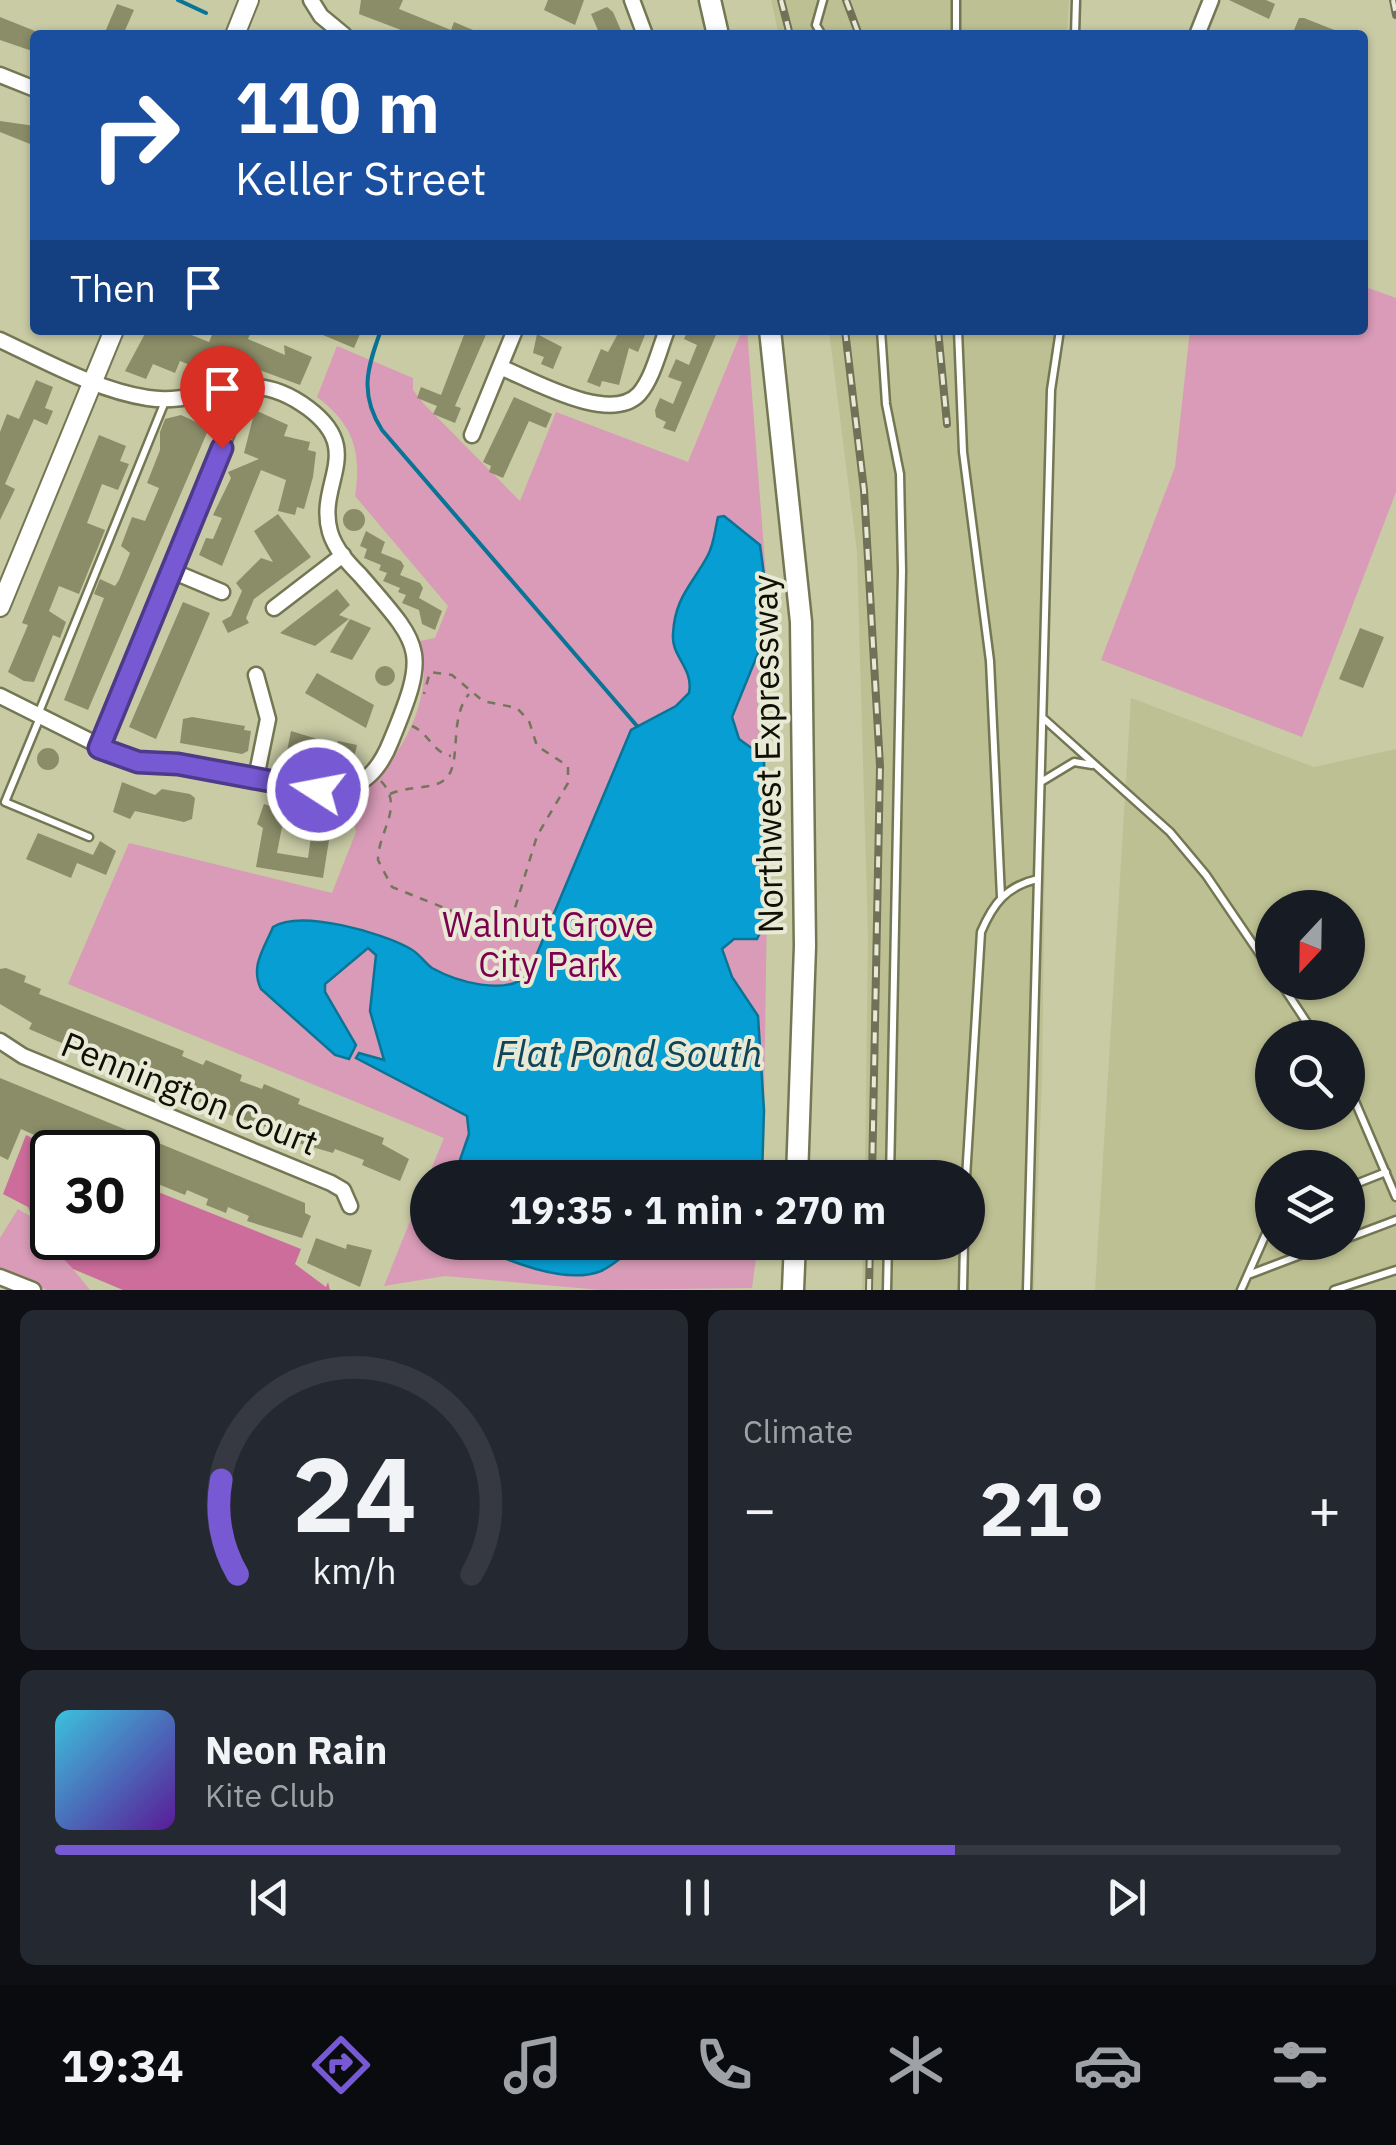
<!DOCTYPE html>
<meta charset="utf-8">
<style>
:root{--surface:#171b24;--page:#242831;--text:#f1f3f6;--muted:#9ea1a6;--line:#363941;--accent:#7759d3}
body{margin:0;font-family:"IBM Plex Sans",sans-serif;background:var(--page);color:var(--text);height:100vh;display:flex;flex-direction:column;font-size:38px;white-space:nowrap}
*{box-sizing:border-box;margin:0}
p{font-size:32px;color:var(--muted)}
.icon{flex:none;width:55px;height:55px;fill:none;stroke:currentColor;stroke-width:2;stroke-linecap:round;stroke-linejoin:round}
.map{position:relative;height:1290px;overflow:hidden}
.details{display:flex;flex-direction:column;gap:20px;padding:20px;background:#0d0f14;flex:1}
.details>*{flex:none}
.guide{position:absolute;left:30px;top:30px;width:1338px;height:305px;border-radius:10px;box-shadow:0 2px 8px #0004;background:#1a4fa0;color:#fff;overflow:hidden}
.needle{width:65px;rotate:202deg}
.tools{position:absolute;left:1255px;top:890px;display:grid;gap:20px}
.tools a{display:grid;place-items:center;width:110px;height:110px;border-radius:50%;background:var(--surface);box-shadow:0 2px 8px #0004;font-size:50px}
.speed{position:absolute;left:30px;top:1130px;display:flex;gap:20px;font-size:50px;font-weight:700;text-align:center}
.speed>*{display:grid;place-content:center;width:130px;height:130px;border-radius:50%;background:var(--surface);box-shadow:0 2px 8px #0004;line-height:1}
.speed .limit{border:5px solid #111;border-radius:15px;background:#fff;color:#111}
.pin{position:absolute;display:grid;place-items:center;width:85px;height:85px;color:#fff;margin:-102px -42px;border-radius:50% 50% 50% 0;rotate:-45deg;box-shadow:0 0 10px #0007}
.pin .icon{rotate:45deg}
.me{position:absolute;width:110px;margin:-55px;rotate:281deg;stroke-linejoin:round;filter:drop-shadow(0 0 8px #0008)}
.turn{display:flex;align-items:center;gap:35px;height:210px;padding:0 40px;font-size:45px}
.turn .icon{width:130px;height:130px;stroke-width:2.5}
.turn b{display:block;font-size:70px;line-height:85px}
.then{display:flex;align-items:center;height:95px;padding:0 40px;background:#0003;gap:20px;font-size:38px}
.big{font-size:75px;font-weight:700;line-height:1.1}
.details .card{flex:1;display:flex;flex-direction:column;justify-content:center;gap:15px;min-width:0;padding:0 35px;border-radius:15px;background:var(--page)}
.details .dial{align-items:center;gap:0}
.dial svg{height:260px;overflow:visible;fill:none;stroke:var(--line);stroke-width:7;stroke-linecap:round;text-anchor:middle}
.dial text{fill:var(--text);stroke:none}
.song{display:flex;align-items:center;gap:30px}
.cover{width:120px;height:120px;border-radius:15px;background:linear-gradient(135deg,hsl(190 70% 55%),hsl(270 70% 35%))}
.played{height:10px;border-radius:5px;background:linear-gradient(90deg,var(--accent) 70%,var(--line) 70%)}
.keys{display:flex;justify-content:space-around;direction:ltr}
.heat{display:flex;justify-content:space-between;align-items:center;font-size:55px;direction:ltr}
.details .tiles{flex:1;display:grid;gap:20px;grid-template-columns:1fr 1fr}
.card:last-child{grid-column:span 2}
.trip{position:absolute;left:410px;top:1160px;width:575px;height:100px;border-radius:50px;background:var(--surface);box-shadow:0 2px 8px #0004;font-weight:700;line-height:100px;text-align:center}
.dock{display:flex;height:160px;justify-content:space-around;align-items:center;background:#090b0e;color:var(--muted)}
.dock .icon{width:70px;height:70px}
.dock .on{color:var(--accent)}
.dock b{font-size:45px;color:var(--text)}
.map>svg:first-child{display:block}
.built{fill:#bdc092;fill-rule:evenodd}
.green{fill:#d99bb7}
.forest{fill:#cc6d9b}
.water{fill:#079fd3;stroke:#097495;stroke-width:2.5}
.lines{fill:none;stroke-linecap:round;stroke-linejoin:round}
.stream{stroke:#097495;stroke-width:4}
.building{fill:#8b8d68}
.service-casing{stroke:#747753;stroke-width:11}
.minor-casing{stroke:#747753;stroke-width:19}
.tertiary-casing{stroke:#747753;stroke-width:22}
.secondary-casing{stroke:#747753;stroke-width:25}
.path{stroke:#74765b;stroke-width:2.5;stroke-dasharray:8 8;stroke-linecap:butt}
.service{stroke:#fff;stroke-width:6}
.minor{stroke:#fff;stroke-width:14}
.tertiary{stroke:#fff;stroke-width:18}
.secondary{stroke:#fff;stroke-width:20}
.rail-casing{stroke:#6f7257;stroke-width:8}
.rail{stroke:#e8ead6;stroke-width:4;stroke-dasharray:11;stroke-linecap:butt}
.route-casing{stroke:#4d3a89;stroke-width:25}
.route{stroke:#7759d3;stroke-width:18}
.labels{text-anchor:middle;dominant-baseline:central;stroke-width:8;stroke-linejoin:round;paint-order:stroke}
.street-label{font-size:35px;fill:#0f1003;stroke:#e8ead6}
.park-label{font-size:35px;fill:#7c004e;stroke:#e8ead6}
.water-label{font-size:38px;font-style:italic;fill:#0f4459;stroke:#e8ead6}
</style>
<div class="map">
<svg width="1396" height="1290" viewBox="0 0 1396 1290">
<rect width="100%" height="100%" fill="#c8cba4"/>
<path class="built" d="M 771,0 L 1069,0 L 1067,35 L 779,35 Z
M 829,330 L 1059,330 L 1049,541 L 1042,1080 L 1034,1290 L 862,1290 L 863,1243 L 968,1242 L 968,1178 L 865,1177 L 868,936 L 857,552 Z
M 1131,698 L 1314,767 L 1396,749 L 1396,1290 L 1095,1290 ZM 1272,908 L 1348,908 L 1348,982 L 1272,982 ZM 1272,1038 L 1348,1038 L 1348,1112 L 1272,1112 ZM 1272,1168 L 1348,1168 L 1348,1242 L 1272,1242 Z"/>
<path class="green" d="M 1363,286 L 1396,298 L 1396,492 L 1302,737 L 1101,660 L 1175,467 L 1190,330 L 1362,330 Z
M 742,330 L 747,330 L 766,576 L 767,636 L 758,702 L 767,902 L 763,1177 L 428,1177 L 444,1138 L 68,984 L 129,843 L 332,893 L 356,832 L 348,799 C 398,771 437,698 420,641 L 435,638 L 448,606 L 355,496 C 362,451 353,424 317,397 L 337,346 L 413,378 L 413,390 L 423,403 L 520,501 L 556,412 L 688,462 Z
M 427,1179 L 428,1242 L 758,1243 L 752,1288 L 601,1290 L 445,1276 L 384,1286 Z
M 18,1209 L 30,1216 L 90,1290 L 47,1290 L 0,1268 L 0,1238 Z"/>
<path class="forest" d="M 26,1135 L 60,1152 L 52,1152 L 52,1238 L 138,1238 L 138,1184 L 301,1249 L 295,1264 L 326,1287 L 328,1282 L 330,1290 L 123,1290 L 73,1269 L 37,1230 L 28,1207 L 3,1194 Z"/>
<path class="water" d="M 724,516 L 760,545 L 765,582 L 763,641 L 732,717 L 739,739 L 764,757 L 766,920 L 757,939 L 734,939 L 722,949 L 732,977 L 758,1016 L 764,1110 L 762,1177 L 454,1177 L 469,1134 L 467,1116 L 356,1058 L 359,1053 L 384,1060 L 370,1011 L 376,955 L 368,948 L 325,984 L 325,992 L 356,1045 L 349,1059 L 335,1055 L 261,989 C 250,966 264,949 273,927 C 301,909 382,933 409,948 C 419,953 424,962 432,968 C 457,982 506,996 528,975 L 631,730 L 676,706 L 689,693 C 694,668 671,657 673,634 C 675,596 693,584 708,555 C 714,544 715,529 718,517 Z
M 470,1243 L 639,1243 C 627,1252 615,1265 601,1271 C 564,1286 503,1259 470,1243 Z"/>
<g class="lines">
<path class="stream" d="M 178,0 L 206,13
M 381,330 C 367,368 359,394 382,430 L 637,726"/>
</g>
<path class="building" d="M 361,0 L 403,0 L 399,9 L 451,30 L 454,22 L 485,35 L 414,35 L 359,14 Z
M 548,0 L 584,0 L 575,25 L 544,10 Z
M 1229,0 L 1266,0 L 1275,4 L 1269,19 Z
M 117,4 L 134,10 L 123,35 L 105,32 Z
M 607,7 L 613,12 L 623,35 L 600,35 L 591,14 Z
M 0,17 L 35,31 L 35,52 L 0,40 Z
M 1299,18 L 1304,18 L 1347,35 L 1292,35 Z
M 0,121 L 35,126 L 35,146 L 0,132 Z
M 147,330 L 179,330 L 209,342 L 214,330 L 252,330 L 248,339 L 285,355 L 284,345 L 312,357 L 300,385 L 251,367 L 249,371 L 215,355 L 208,372 L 180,361 L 175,373 L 153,364 L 146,379 L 125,371 Z
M 311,330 L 351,330 L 360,334 L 354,348 Z
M 454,330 L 488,330 L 455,406 L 461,408 L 455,423 L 433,414 L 437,406 L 417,398 L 421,387 L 441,395 L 464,335 Z
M 620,330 L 645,335 L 638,352 L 629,348 L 619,385 L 602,381 L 600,387 L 587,382 L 601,349 L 608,352 Z
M 688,330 L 718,330 L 675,432 L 663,428 L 666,422 L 656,417 L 655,410 L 660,398 L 673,404 L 682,382 L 668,377 L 676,359 L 689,365 L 697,345 L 684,339 Z
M 537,334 L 562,347 L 553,369 L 541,364 L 544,357 L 533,353 Z
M 36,380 L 53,387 L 45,408 L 53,411 L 47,425 L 34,419 L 5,484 L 15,489 L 0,520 L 0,432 L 7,414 L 19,419 Z
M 514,397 L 552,414 L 546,428 L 529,421 L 503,478 L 489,472 L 491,466 L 483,462 Z
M 255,410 L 288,425 L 284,436 L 310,442 L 308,450 L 316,452 L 313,477 L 304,509 L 297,507 L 295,515 L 278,511 L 286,480 L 261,470 L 222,566 L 199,555 L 206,538 L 213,539 L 222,518 L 213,515 L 231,478 L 228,472 L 259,459 L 244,453 Z
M 181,415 L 209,428 L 88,710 L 64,700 L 104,598 L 94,594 L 100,579 L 115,586 L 119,580 L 130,553 L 121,546 L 132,517 L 145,521 L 159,488 L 147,483 L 160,450 L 160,432 L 165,419 Z
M 99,435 L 126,446 L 120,461 L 129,464 L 118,490 L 102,484 L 87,523 L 105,530 L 79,594 L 59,586 L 49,611 L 66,622 L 60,638 L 53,635 L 34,682 L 24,681 L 8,672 L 28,625 L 22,623 Z
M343 520a11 11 0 1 1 22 0a11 11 0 1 1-22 0Z
M 278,514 L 311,557 L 254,599 L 246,618 L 249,623 L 228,633 L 222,621 L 231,616 L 242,591 L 236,583 L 261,558 L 273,562 L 254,531 Z
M 366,531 L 385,542 L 381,553 L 401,561 L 404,566 L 400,575 L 420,583 L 423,588 L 419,598 L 442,611 L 435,630 L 422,624 L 419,610 L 402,603 L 406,595 L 398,592 L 400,588 L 383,581 L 387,573 L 379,570 L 381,565 L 364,558 L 367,549 L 360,546 Z
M 337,589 L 350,605 L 339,615 L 349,619 L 315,646 L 280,633 Z
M 183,602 L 210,613 L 156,739 L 129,727 Z
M 350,619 L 371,628 L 352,660 L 330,652 Z
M 1360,628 L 1384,637 L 1363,688 L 1339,679 Z
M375 676a10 10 0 1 1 20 0a10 10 0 1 1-20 0Z
M 317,673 L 374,705 L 366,728 L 305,693 Z
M 192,717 L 245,726 L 244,730 L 251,731 L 248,751 L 242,754 L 180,743 L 183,719 Z
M 291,731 L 337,745 L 338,741 L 357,745 L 352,767 L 307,758 L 302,765 L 285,761 Z
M37 759a11 11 0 1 1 22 0a11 11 0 1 1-22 0Z
M 122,782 L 155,795 L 162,789 L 190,794 L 195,798 L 192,819 L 184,822 L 135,811 L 130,819 L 113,812 Z
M 264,804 L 285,811 L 277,853 L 308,858 L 314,815 L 340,820 L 337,837 L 329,840 L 323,878 L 256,867 L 263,828 L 257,824 Z
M 38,833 L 93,855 L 100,841 L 116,851 L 106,875 L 77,863 L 71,878 L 26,859 Z
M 6,968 L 26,976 L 24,982 L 41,989 L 39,994 L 184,1051 L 182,1056 L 203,1065 L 206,1060 L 242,1075 L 240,1081 L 262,1089 L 264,1084 L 300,1099 L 298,1104 L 384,1138 L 382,1144 L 409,1159 L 400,1181 L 362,1165 L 364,1160 L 335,1149 L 333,1153 L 298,1143 L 289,1135 L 230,1115 L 29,1029 L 32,1023 L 0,1004 L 0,969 Z
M 0,1078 L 305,1203 L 305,1213 L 311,1216 L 302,1238 L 247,1221 L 249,1216 L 228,1207 L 226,1213 L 206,1205 L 208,1199 L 187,1190 L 185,1195 L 148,1180 L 151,1174 L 138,1169 L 138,1152 L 73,1152 L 21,1129 L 8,1160 L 0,1156 Z
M 316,1238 L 346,1249 L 347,1244 L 372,1250 L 360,1287 L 307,1263 Z"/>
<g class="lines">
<defs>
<path id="service" d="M 822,35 L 816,25 L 823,0
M 956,35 L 956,0
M 1075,35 L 1076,0
M 881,330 L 886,404 L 900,474 L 902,571 L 890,1178
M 958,330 L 963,452 L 990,661 L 1001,897
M 39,712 L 166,399
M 41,715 L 5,802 L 89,837
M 1043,718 L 1170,832 L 1206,875 L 1272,972
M 1041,782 L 1074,762 L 1092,765
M 1280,982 L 1317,1038
M 1348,1085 L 1396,1197
M 966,1178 L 981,932 C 993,904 1006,886 1038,879
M 1348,1187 L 1386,1172
M 1348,1238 L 1396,1220
M 1248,1275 L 1335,1242
M 887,1290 L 888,1242
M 963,1290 L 964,1242
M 1027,1290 L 1051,390 L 1060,330
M 1241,1290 L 1272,1220
M 1334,1290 L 1396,1270"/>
<path id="minor" d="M 311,0 L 321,16 L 344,35
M 632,0 L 645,35
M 1197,35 L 1211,0
M 0,75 L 35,89
M 0,340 C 45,361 99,391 148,398 C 208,407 245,361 308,408 C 366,451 316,483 330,532 C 335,549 348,563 360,575 C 423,648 429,649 391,741 C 380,769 364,788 332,791 L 179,764 L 128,760 L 0,696
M 500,367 C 532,380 610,425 639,394 C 653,378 659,350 667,330
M 472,435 L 515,330
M 172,571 L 222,592
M 274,608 L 343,555
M 256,675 L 268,719 L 256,778
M 99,748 L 246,386
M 0,1041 L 23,1056 L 331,1183 L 343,1190 L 350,1206
M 0,1277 L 33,1290"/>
<path id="tertiary" d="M 235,35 L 249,0
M 0,607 L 114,330"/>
<path id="secondary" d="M 710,0 L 718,35
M 770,330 L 801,622 L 805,946 L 797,1178
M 793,1290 L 795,1242"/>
</defs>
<use href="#service" class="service-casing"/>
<use href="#minor" class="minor-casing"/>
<use href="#tertiary" class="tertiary-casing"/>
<use href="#secondary" class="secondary-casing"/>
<path class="path" d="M 412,726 C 429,733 433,753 451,756
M 381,781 C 405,807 378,831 378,860 L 392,887 L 487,925 L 499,927 L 511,921 L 537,836 L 568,783 L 568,766 L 537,746 L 529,721 L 517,708 L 483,701 L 452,675 L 430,672 L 424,694
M 390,794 C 407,786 432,789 443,781 C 464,767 447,720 469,694"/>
<use href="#service" class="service"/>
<use href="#minor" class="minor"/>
<use href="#tertiary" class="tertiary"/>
<use href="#secondary" class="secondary"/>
<defs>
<path id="rail" d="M 781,0 L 790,35
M 846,0 L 859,35
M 1393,0 L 1396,15
M 845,330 L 864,490 L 880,766 L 872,1178
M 938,330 L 947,424
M 869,1290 L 870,1242"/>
</defs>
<use href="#rail" class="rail-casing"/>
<use href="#rail" class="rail"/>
</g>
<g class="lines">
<defs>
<path id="route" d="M 222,448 L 99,748 L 138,762 L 178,764 L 318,790"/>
</defs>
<use href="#route" class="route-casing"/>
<use href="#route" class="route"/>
</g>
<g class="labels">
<g class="street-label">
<text transform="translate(767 754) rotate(-91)">Northwest Expressway</text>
<text transform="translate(190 1093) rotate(22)">Pennington Court</text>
</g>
<g class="park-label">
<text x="548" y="924">Walnut Grove<tspan x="548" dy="40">City Park</tspan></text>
</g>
<g class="water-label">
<text x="629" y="1052">Flat Pond South</text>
</g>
</g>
</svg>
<div class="tools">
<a><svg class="needle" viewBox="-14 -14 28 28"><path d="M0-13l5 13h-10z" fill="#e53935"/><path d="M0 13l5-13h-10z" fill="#9ea1a6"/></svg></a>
<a><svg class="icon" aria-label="search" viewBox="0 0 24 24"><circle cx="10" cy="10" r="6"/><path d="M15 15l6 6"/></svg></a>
<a><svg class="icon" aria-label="layers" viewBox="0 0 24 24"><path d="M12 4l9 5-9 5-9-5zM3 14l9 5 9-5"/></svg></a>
</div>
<div class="speed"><div class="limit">30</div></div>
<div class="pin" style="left:222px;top:448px;background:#d93025"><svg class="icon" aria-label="arrive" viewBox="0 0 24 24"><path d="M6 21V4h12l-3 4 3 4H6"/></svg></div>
<svg class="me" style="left:318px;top:790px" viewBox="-20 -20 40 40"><circle r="17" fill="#7759d3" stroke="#fff" stroke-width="3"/><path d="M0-11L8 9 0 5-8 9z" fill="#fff"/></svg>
<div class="trip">19:35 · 1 min · 270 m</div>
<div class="guide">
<div class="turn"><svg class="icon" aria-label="right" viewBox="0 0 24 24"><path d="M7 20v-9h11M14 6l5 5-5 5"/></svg><div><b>110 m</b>Keller Street</div></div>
<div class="then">Then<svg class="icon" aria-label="arrive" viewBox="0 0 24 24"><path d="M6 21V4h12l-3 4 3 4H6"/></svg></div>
</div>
</div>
<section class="details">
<div class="tiles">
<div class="card dial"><svg viewBox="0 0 100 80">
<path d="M14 69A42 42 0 1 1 86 69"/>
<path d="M14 69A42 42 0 0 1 9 40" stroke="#7759d3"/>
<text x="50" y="56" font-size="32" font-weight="700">24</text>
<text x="50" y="72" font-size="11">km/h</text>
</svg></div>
<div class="card"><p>Climate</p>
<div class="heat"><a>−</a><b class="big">21°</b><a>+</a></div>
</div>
<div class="card">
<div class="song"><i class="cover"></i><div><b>Neon Rain</b><p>Kite Club</p></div></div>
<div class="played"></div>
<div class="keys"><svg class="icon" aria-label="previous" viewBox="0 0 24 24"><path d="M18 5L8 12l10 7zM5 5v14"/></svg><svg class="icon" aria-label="pause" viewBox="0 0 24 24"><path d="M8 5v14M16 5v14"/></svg><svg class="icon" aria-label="next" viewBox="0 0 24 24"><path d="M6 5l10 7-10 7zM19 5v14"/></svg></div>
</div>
</div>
</section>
<nav class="dock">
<b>19:34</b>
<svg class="icon on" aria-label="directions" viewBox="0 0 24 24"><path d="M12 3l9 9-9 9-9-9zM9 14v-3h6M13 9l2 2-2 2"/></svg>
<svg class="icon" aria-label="music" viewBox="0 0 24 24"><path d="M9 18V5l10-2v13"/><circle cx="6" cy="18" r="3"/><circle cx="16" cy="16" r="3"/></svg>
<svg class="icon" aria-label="phone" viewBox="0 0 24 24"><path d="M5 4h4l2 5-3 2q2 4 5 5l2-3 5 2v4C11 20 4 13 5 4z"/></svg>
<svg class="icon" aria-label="climate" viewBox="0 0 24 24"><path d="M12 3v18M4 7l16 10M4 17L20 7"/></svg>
<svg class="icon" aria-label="car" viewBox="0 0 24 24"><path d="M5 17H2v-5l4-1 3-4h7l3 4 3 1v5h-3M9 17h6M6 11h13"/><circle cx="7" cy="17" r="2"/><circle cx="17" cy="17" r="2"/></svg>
<svg class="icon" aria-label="filters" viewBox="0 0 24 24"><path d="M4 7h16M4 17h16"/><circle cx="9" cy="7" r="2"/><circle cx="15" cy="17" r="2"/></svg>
</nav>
